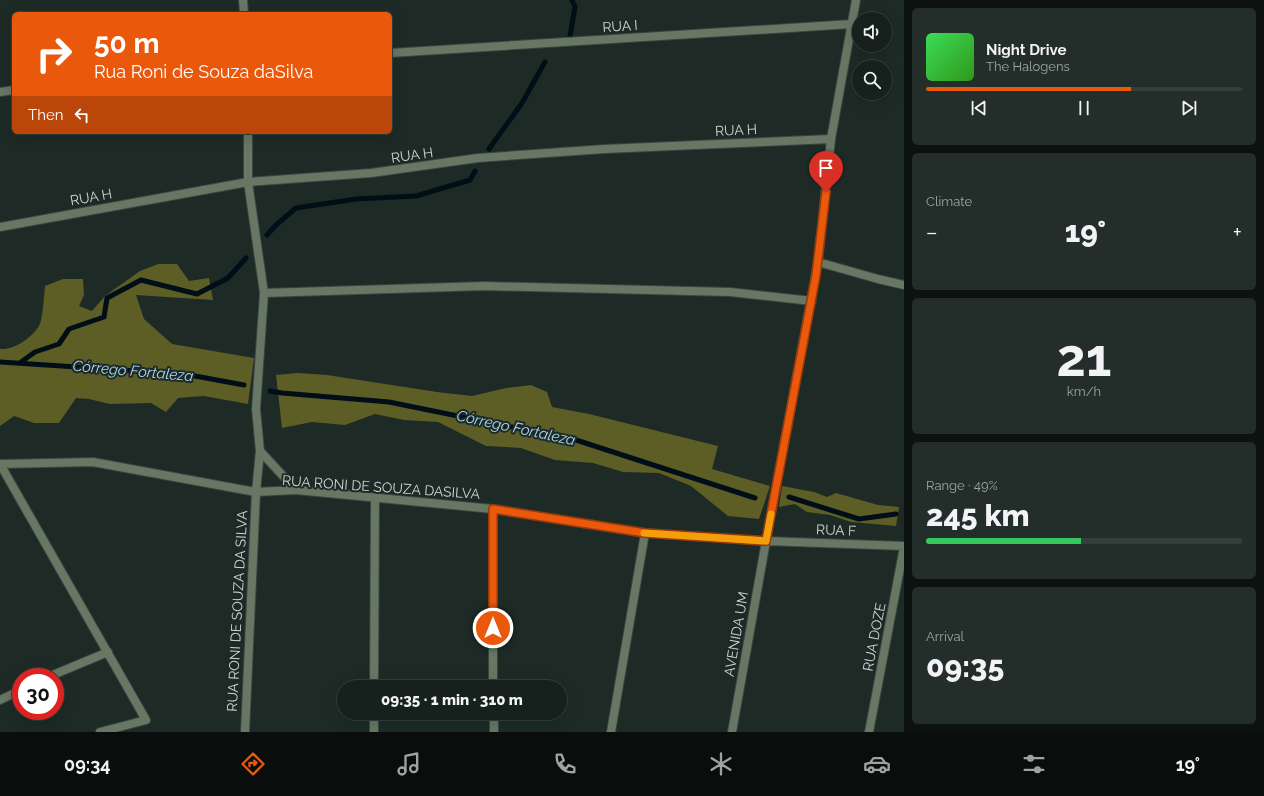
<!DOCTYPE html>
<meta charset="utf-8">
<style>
:root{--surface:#16201c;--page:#232d29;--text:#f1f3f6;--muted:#9ea3a3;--line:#353e3b;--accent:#ea580c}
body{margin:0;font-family:Raleway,sans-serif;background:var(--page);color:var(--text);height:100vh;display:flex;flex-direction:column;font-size:15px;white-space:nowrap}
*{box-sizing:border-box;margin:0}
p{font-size:13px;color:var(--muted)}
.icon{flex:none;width:22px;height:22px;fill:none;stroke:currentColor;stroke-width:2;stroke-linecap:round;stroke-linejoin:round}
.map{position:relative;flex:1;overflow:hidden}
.panel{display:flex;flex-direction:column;gap:8px;padding:8px;background:#0c120f;width:360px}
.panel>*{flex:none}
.top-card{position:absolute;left:12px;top:12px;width:380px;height:122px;border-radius:6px;box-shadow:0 4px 16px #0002,0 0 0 1px var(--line);background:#ea580c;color:#fff;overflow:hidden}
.controls{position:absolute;left:852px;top:12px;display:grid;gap:8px}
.controls a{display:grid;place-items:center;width:40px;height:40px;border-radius:50%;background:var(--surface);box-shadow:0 4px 16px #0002,0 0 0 1px var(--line);font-size:20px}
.speed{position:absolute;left:12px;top:668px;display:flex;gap:8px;font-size:20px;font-weight:700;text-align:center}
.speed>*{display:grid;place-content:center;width:52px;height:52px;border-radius:50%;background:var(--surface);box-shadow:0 4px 16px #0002,0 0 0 1px var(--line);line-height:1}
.speed .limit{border:6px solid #d22;background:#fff;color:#111}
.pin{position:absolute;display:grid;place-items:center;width:34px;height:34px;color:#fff;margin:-41px -17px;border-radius:50% 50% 50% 0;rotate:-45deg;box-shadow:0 0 4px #0007}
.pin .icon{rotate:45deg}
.me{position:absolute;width:44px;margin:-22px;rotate:0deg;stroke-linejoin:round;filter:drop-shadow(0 0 3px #0008)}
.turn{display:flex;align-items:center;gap:14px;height:84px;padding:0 16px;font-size:18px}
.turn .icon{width:52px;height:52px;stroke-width:2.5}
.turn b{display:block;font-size:28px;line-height:34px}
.then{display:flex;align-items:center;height:38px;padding:0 16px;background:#0003;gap:8px;font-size:15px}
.big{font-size:30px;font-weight:800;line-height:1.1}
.panel .card{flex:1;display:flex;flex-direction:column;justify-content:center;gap:6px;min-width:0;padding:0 14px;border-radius:6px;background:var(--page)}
.panel .dial{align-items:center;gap:0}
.dial b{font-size:52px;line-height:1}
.song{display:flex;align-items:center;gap:12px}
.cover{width:48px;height:48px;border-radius:6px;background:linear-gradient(135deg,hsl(130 70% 55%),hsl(110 70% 35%))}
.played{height:4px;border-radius:2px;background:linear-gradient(90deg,var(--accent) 65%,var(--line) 65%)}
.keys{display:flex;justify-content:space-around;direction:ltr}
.heat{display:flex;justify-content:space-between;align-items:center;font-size:22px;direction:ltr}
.charge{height:6px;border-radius:3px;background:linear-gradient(90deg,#34c759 49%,var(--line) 0)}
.trip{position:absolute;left:337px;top:680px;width:230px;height:40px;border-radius:20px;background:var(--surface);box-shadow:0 4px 16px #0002,0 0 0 1px var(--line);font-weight:800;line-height:40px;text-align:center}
.tab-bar{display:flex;height:64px;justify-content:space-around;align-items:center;background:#090d0b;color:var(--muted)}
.tab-bar .icon{width:28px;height:28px}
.tab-bar .active{color:var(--accent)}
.tab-bar b{font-size:18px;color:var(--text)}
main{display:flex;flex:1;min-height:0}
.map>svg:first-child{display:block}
.forest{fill:#5d5d26}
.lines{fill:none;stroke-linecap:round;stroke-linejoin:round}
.stream{stroke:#010e18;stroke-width:5}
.minor-casing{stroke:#394642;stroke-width:10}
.minor{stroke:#677764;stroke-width:8}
.route-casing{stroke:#983908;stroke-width:10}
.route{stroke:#ea580c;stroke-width:7}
.slow{stroke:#f59e0b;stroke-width:7}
.labels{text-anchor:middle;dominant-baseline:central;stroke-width:4;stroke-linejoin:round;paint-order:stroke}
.street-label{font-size:14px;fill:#ced6d3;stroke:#1d2a26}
.water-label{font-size:15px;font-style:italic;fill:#a9d8f5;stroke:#1d2a26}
</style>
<main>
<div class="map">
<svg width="904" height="732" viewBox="0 0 904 732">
<rect width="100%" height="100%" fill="#1d2a26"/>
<path class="forest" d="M 158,264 L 177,264 L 189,281 L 209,278 L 213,300 L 136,295 L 144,319 L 172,344 L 254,358 L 248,404 L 204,396 L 178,398 L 166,412 L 151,403 L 110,404 L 89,399 L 76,398 L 59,423 L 34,423 L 14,416 L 0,426 L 0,349 C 15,350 31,338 39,326 C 43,319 44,295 45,286 L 63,279 L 83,279 L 84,295 L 79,306 L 92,311 L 105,296 L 140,271 Z
M 298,373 L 327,375 L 437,392 L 472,396 L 506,388 L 531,385 L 547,392 L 552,407 L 589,414 L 718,446 L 712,469 L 770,486 L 759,519 L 728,516 L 691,486 L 659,473 L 623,472 L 593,463 L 555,460 L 521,448 L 486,446 L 438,422 L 404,420 L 375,414 L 345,425 L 312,422 L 282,428 L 276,375 Z
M 782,486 L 814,492 L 827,497 L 836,493 L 878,505 L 899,507 L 896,526 L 851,522 L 830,515 L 807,512 L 795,504 L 779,507 Z"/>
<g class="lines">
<path class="stream" d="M 570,36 L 575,7 L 572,0
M 489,149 L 522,103 L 545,62
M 267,235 L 276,225 L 296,208 L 356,199 L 416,196 L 470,180 L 475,171
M 0,362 L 184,374 L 244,385
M 21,362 L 35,352 L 59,344 L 69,329 L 104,317 L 107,298 L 141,280 L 197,294 L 228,278 L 246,258
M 270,391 L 282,393 L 389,402 L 576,440 L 755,498
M 789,497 L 859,519 L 896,514"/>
<defs>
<path id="minor" d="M 243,0 L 244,14
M 390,53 L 852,24
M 0,92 L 14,90
M 248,132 L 248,182 L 264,293 L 256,409 L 260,451 L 296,490
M 0,227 L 248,182 L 371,173 L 478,158 L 604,149 L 831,139
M 818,262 L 878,279 L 904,285
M 264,293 L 484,286 L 730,292 L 812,301
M 493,509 L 493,687
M 48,677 L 108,652
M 374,687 L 375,498
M 0,700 L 21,690
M 494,713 L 494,732
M 100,732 L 146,720 L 0,464 L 93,462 L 256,492 L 296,490 L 493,509 L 645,533 L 766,541 L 904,546
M 245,732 L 256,492 L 260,451
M 374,732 L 374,713
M 611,732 L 645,533
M 732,732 L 766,541 L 818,262 L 831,139 L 856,0
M 869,732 L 904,547"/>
</defs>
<use href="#minor" class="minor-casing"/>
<use href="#minor" class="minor"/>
</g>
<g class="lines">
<defs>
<path id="route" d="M 493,628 L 493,509 L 645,533 L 766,541 L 816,275 L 826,192"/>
</defs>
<use href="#route" class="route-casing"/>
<use href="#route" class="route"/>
<path class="slow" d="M 644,533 L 766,541 L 771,514"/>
</g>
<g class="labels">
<g class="street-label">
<text transform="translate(620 26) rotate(-4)">RUA I</text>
<text transform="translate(736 130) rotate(-3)">RUA H</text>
<text transform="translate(412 155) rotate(-8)">RUA H</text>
<text transform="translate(91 197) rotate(-10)">RUA H</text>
<text transform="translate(381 487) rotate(4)">RUA RONI DE SOUZA DASILVA</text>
<text transform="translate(836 530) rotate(2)">RUA F</text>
<text transform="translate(237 611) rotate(-87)">RUA RONI DE SOUZA DA SILVA</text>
<text transform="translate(736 634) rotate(-80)">AVENIDA UM</text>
<text transform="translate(874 637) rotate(-79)">RUA DOZE</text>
</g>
<g class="water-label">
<text transform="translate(133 371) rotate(5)">Córrego Fortaleza</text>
<text transform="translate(516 428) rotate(12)">Córrego Fortaleza</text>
</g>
</g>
</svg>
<div class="controls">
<a><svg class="icon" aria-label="sound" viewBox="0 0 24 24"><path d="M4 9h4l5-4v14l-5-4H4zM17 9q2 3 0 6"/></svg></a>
<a><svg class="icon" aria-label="search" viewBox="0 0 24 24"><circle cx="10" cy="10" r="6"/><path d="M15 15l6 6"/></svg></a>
</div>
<div class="speed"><div class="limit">30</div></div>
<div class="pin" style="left:826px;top:192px;background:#d93025"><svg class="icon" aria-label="arrive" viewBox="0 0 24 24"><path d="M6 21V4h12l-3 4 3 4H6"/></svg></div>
<svg class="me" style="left:493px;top:628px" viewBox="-20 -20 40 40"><circle r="17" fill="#ea580c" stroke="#fff" stroke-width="3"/><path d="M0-11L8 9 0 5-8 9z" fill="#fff"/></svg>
<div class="trip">09:35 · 1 min · 310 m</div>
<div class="top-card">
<div class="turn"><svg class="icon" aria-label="right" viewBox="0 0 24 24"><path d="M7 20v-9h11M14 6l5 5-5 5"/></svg><div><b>50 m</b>Rua Roni de Souza daSilva</div></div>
<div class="then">Then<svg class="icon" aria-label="left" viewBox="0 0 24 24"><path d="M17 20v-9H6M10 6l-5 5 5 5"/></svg></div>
</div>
</div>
<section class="panel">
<div class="card">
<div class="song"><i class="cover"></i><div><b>Night Drive</b><p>The Halogens</p></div></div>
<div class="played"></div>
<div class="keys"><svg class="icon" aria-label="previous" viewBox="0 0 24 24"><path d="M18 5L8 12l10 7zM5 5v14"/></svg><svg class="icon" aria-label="pause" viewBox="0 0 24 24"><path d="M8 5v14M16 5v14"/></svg><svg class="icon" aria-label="next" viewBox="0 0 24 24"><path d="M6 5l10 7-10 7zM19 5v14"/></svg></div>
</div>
<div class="card"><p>Climate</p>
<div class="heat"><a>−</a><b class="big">19°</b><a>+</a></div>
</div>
<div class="card dial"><b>21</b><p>km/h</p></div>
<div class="card"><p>Range · 49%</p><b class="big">245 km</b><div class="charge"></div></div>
<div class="card"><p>Arrival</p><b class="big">09:35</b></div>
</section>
</main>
<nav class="tab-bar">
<b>09:34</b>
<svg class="icon active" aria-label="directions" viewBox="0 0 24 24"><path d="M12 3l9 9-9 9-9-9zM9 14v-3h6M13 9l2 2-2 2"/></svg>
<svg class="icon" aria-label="music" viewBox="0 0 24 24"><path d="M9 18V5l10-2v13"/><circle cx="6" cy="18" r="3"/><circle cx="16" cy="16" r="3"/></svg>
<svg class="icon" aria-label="phone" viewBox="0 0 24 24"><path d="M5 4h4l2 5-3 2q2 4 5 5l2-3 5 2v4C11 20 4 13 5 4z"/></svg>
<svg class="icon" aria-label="climate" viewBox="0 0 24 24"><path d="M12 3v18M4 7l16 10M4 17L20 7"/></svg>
<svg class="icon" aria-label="car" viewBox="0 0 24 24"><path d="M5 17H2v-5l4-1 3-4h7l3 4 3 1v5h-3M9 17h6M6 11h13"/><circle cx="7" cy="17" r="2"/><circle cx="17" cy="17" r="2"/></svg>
<svg class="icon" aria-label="filters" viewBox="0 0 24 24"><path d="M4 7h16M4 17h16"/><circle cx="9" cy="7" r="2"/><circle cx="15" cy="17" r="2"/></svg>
<b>19°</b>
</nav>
